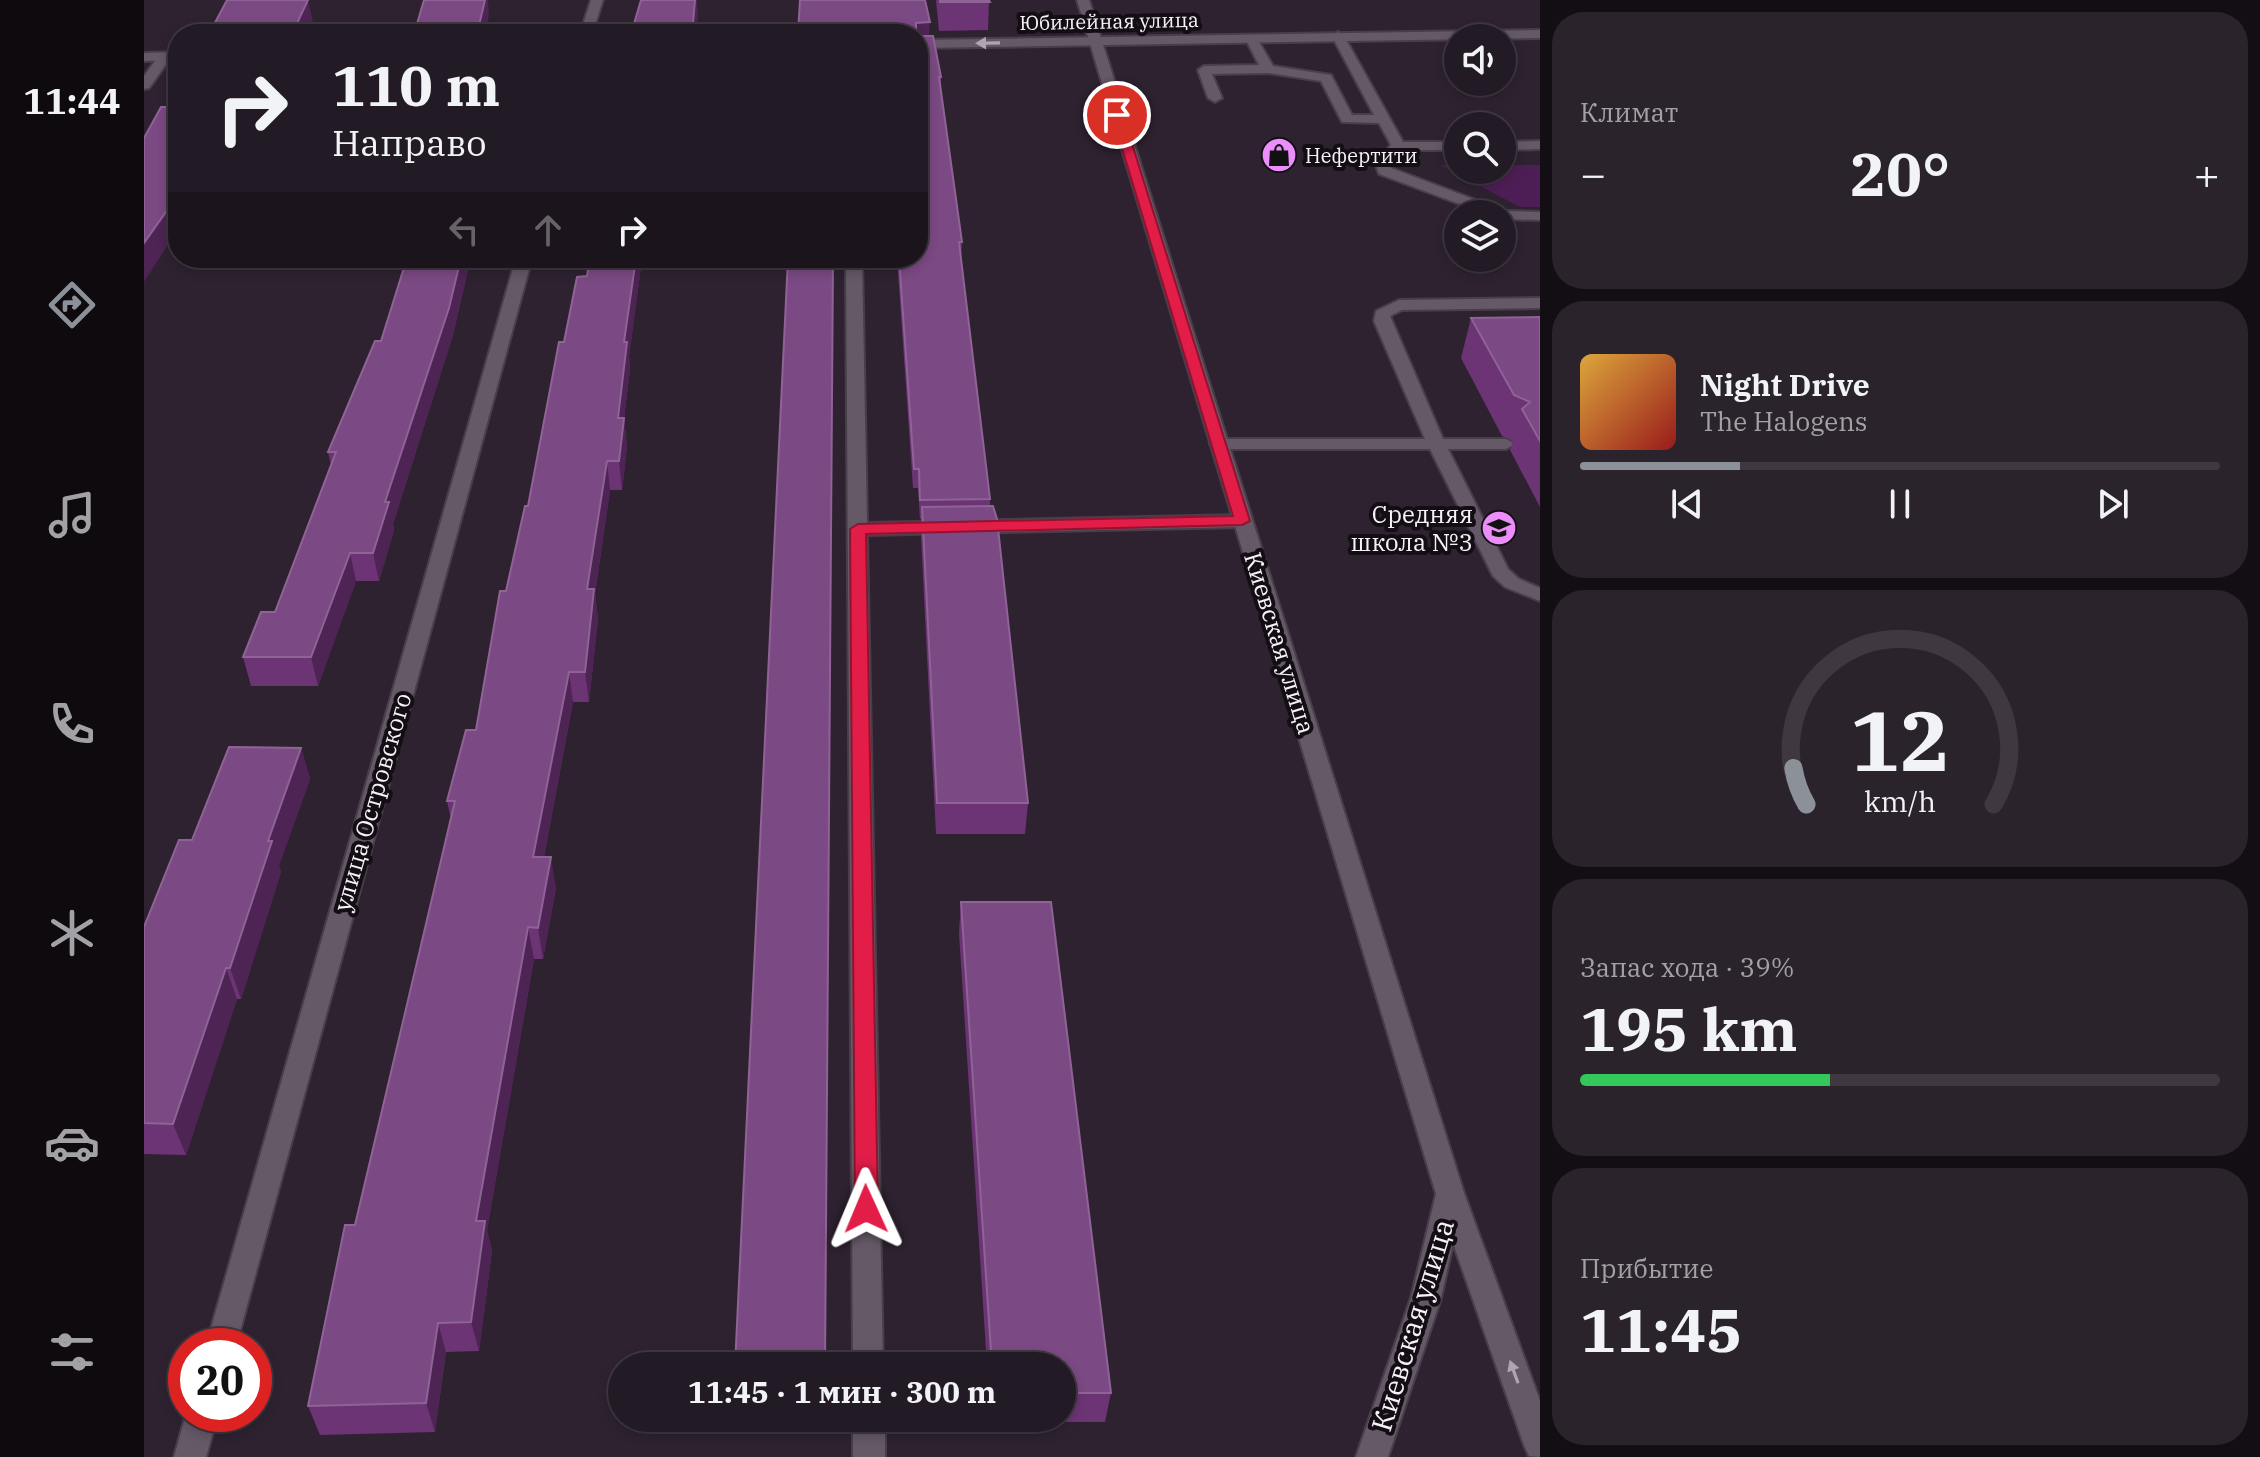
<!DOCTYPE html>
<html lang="ru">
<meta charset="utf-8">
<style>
:root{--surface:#221a24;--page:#2a232c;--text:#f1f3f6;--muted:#a2a1a6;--line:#3f3841;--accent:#8c9099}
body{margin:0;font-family:"IBM Plex Serif",serif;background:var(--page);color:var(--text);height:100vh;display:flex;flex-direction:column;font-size:30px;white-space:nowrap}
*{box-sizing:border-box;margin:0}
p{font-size:26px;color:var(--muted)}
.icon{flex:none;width:44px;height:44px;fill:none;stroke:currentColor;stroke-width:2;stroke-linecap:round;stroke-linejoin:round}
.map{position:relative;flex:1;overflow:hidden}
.sheet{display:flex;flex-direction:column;gap:12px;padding:12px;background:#130e14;width:720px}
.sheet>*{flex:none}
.top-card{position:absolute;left:24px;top:24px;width:760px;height:244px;border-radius:32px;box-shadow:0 4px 12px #0003,0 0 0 2px var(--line);background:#221a24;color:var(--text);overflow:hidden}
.fabs{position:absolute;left:1300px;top:24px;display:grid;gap:16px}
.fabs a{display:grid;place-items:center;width:72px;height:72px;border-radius:50%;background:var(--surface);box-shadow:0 4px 12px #0003,0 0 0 2px var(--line);font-size:40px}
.speed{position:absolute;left:24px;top:1328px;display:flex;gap:16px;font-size:40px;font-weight:700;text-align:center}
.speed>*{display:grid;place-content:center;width:104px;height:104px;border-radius:50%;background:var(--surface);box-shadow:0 4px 12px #0003,0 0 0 2px var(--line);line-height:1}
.speed .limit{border:12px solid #d22;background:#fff;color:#111}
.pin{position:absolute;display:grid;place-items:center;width:68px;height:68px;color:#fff;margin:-34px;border:4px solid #fff;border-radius:50%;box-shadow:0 2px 8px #0007}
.me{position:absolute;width:88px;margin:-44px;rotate:359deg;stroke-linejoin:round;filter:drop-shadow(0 0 6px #0008)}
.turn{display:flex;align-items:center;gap:28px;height:168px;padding:0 32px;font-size:36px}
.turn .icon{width:104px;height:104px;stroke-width:2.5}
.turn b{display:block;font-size:56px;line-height:68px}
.lanes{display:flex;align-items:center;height:76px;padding:0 32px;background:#0003;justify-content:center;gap:40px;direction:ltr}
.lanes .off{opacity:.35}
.big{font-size:60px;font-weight:700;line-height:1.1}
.sheet .widget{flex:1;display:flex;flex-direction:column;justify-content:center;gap:12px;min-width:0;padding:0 28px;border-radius:32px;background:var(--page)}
.sheet .dial{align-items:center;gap:0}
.dial svg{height:208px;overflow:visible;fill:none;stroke:var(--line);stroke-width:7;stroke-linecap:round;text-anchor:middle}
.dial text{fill:var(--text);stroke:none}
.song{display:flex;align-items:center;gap:24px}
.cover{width:96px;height:96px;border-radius:12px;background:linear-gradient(135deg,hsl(40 70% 55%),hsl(0 70% 35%))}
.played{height:8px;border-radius:4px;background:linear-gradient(90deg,var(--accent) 25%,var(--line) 25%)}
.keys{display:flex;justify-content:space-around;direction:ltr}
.heat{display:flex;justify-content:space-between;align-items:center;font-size:44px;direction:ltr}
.charge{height:12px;border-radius:6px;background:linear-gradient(90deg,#34c759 39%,var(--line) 0)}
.trip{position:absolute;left:464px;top:1352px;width:468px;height:80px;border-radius:40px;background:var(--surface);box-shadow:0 4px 12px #0003,0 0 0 2px var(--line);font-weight:700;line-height:80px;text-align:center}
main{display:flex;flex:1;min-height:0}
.tab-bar{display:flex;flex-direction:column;width:144px;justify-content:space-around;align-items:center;background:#0e0a0e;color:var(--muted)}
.tab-bar .icon{width:56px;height:56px}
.tab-bar .selected{color:var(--accent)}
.tab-bar b{font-size:36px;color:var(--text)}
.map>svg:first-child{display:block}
.green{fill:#4d1e55}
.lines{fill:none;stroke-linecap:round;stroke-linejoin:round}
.service-casing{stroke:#483e4a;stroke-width:4}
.minor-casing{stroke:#483e4a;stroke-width:4}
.tertiary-casing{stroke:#483e4a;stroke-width:4}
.secondary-casing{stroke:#483e4a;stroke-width:4}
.service{fill:#655867;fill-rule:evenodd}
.minor{fill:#655867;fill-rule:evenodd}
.tertiary{fill:#655867;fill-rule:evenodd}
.secondary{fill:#655867;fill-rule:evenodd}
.wall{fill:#6c3475}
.shaded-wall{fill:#4d2453}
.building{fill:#7b4983;stroke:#8f6396;stroke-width:2}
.oneway{fill:#afa4b0}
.route{fill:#e11d48;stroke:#92132f;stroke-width:2}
.labels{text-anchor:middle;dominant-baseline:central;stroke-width:8;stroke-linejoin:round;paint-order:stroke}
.far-street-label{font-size:20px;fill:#f9f1fa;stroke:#130e14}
.far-poi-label{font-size:20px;fill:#f9f1fa;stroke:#130e14;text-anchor:start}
.poi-label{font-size:24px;fill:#f9f1fa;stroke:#130e14;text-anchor:end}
.street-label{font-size:24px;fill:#f9f1fa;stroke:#130e14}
.near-street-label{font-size:28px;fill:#f9f1fa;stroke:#130e14}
</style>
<main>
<nav class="tab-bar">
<b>11:44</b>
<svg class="icon selected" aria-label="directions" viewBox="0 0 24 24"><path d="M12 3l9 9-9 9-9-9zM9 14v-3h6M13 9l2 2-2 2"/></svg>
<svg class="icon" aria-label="music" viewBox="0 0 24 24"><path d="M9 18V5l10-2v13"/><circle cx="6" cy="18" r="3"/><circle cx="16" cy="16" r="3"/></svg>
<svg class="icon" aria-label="phone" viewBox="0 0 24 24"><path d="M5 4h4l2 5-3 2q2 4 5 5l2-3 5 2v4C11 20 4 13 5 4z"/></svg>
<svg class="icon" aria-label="climate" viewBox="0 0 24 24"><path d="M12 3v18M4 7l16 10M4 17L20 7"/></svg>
<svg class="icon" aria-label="car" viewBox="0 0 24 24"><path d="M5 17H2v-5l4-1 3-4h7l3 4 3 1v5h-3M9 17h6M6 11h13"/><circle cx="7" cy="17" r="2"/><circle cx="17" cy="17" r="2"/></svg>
<svg class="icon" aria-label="filters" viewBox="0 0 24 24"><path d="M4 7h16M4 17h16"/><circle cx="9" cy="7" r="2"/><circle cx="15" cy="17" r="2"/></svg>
</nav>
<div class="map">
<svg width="1396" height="1457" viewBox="0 0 1396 1457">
<rect width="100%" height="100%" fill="#2e2230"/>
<path class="green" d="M 1296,165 L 1314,165 L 1314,170 L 1358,170 L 1358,165 L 1396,165 L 1396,207 L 1376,207 Z"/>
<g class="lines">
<defs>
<path id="service" d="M 1194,32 L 1200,36 L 1259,142 L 1314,142 L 1314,150 L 1258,150 L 1245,164 L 1247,168 L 1361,211 L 1396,212 L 1396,220 L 1358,219 L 1358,214 L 1342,214 L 1235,174 L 1231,163 L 1247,145 L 1235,123 L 1198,122 L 1177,81 L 1124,73 L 1068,74 L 1078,98 L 1071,102 L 1064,98 L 1054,70 L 1060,66 L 1115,65 L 1101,38 L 1111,35 L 1129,66 L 1187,75 L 1208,115 L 1230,115 L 1188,36 Z
M 1396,141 L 1396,149 L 1358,150 L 1358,142 Z
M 702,258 L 718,258 L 723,523 L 1098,515 L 1108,521 L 1098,527 L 723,535 L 739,1366 L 709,1366 Z
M 1396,298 L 1396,308 L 1258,310 L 1246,316 L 1299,439 L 1362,439 L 1371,444 L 1362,449 L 1304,449 L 1364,569 L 1375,579 L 1396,588 L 1396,601 L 1361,587 L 1349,576 L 1286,449 L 1075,449 L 1066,444 L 1075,439 L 1281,439 L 1230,321 L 1232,311 L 1255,300 Z
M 709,1418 L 741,1418 L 741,1457 L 709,1457 Z"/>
<path id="minor" d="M 447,0 L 459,0 L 448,34 L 436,34 Z
M 17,53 L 28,56 L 5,88 L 0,89 L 0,76 Z
M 372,258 L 388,258 L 92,1346 L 62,1346 Z
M 42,1414 L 74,1414 L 62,1457 L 30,1457 Z"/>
<path id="tertiary" d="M 1396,30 L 1396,38 L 774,48 L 774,40 Z
M 34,52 L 34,60 L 0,61 L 0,53 Z"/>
<path id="secondary" d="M 933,0 L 945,0 L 1320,1193 L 1396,1401 L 1396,1457 L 1385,1456 L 1380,1445 L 1309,1243 L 1297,1298 L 1244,1457 L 1212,1457 L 1267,1298 L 1292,1194 Z"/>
</defs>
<use href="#service" class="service-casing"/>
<use href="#minor" class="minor-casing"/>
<use href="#tertiary" class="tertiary-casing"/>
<use href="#secondary" class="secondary-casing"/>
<use href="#service" class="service"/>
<use href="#minor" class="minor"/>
<use href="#tertiary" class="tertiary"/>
<use href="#secondary" class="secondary"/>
</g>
<path class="wall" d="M 792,0 L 845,0 L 844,30 L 795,31 Z
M 774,34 L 785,36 L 797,77 L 797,91 L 818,242 L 817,259 L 846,499 L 846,506 L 884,803 L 881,834 L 792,834 L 777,537 L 777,519 L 776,519 L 774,488 L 769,488 L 753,258 L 774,258 Z
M 263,258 L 337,258 L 333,270 L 324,270 L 309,335 L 249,524 L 250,530 L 235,581 L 212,581 L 174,686 L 107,686 L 99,657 L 131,612 L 187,465 L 184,452 L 237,341 Z
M 446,258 L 506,258 L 505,267 L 497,267 L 485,356 L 486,370 L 480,418 L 483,447 L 478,490 L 466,490 L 451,594 L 454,619 L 445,702 L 429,702 L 400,857 L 412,888 L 399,959 L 390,959 L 343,1230 L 348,1251 L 335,1351 L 302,1352 L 291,1432 L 176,1435 L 164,1406 L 211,1225 L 307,819 L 303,801 L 332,730 L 362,591 L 384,506 L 420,342 L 443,276 Z
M 1396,317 L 1396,507 L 1366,450 L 1369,441 L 1358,436 L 1317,358 L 1327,318 Z
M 157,748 L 166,779 L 135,865 L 137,872 L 97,999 L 93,999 L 42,1155 L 0,1154 L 0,927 L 48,840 Z
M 817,902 L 967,1393 L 961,1422 L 847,1422 L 846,1418 L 918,1418 L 918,1366 L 843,1366 L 815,933 Z
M 588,1418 L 681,1418 L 681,1433 L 590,1433 Z"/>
<path class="shaded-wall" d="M 164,0 L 169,22 L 164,34 L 148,34 Z
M 341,0 L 344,0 L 345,15 L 341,34 L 333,34 Z
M 551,0 L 553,0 L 554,16 L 552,34 L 548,34 Z
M 786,22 L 785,37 L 774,38 L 774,34 L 771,34 L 772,23 Z
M 34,189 L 34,229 L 0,282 L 0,243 Z
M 317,258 L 323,258 L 324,270 L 309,335 L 249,524 L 250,530 L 235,581 L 229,553 L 241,502 Z
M 331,258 L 337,258 L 333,270 Z
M 492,258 L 497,258 L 497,267 L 485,356 L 486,370 L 476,447 L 474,418 L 480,342 Z
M 480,418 L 483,447 L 478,490 L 475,461 Z
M 463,461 L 466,490 L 451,594 L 454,619 L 445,702 L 441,672 L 443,589 Z
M 206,553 L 212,581 L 174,686 L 167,657 Z
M 425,672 L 429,702 L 394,888 L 389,857 Z
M 157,748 L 166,779 L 135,865 L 137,872 L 97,999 L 86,968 L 124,841 Z
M 407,857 L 412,888 L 399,959 L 394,928 Z
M 384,927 L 390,959 L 343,1230 L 348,1251 L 335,1351 L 327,1322 L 332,1221 Z
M 82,968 L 93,999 L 42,1155 L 29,1124 Z
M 294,1323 L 302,1352 L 291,1432 L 282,1403 Z"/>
<path class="building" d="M 83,0 L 164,0 L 148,34 L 65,34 Z
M 280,0 L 341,0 L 333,34 L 270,34 Z
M 497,0 L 551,0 L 548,34 L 487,34 Z
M 656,0 L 781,0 L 786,22 L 772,23 L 772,34 L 654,34 Z
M 796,0 L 845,0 L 846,2 L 796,2 Z
M 774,36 L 789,36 L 797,77 L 795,77 L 818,242 L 815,242 L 846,499 L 776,500 L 775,469 L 770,469 L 755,258 L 774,258 Z
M 34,93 L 34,189 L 24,209 L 0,243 L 0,138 L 17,107 L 26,107 Z
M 263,258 L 317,258 L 305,308 L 241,502 L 245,502 L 229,553 L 206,553 L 167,657 L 99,657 L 117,612 L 131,612 L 192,452 L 184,452 L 231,341 L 237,341 Z
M 446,258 L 492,258 L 480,342 L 483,342 L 474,418 L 480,418 L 475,461 L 463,461 L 443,589 L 450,589 L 441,672 L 425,672 L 389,857 L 407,857 L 394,928 L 384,927 L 332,1221 L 341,1221 L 327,1322 L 294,1323 L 282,1403 L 164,1406 L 201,1225 L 211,1225 L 311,801 L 303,801 L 322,730 L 332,730 L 356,591 L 362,591 L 381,506 L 384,506 L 415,342 L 420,342 L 433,277 L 443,276 Z
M 644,258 L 689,258 L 681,1366 L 591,1366 Z
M 1396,317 L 1396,441 L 1378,409 L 1386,402 L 1370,395 L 1327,318 Z
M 849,506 L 853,519 L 884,803 L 793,803 L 778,507 Z
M 85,747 L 157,748 L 124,841 L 128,841 L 86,968 L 82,968 L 29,1124 L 0,1123 L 0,927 L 35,840 L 48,840 Z
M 817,902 L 907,902 L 967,1393 L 918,1393 L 918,1366 L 848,1366 Z"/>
<defs><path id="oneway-solid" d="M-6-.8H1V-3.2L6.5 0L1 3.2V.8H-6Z" transform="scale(2)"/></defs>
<g class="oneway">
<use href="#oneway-solid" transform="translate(844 43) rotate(179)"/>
<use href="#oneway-solid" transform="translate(1370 1372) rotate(-110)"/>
</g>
<path class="route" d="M 973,112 L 979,115 L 1106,521 L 1098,525 L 722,534 L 734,1209 L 731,1216 L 722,1219 L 714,1216 L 711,1209 L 706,529 L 714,524 L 1089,516 L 968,115 Z"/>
<defs>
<symbol id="shop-disc" viewBox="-11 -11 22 22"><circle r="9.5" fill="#eb8dfb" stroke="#130e14"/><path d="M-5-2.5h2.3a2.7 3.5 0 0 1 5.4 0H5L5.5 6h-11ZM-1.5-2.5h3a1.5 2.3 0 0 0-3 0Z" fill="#111"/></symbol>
<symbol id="school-disc" viewBox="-11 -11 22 22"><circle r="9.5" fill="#eb8dfb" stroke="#130e14"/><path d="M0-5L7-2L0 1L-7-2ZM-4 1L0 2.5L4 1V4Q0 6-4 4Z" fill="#111"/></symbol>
</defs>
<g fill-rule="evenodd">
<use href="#shop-disc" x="1115" y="135" width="40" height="40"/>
<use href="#school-disc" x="1335" y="508" width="40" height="40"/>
</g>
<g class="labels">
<g class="far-street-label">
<text transform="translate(965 21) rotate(-1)">Юбилейная улица</text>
</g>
<g class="far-poi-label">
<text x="1161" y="155">Нефертити</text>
</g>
<g class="poi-label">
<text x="1329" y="514">Средняя<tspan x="1329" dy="28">школа №3</tspan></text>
</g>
<g class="street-label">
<text transform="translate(1136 643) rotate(73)">Киевская улица</text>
<text transform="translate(228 802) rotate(-74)">улица Островского</text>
</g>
<g class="near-street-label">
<text transform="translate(1268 1325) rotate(-73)">Киевская улица</text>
</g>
</g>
</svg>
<div class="fabs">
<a><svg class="icon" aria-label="sound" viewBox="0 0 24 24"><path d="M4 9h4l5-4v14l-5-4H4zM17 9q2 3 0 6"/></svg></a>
<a><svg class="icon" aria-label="search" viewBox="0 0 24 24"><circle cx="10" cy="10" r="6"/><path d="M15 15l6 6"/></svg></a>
<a><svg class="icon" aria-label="layers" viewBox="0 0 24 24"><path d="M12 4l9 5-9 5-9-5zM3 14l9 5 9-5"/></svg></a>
</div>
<div class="speed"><div class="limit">20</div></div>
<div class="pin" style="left:973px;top:115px;background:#d93025"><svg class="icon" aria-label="arrive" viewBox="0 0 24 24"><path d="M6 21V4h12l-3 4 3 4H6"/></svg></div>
<svg class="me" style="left:722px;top:1209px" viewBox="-20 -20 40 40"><path d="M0-17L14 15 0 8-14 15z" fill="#e11d48" stroke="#fff" stroke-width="4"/></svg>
<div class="trip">11:45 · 1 мин · 300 m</div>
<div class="top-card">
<div class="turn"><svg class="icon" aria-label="right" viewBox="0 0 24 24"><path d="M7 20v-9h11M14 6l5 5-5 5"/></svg><div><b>110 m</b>Направо</div></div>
<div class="lanes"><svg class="icon off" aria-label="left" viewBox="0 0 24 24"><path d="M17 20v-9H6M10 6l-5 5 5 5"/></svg><svg class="icon off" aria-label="ahead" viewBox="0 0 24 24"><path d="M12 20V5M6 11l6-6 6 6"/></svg><svg class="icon" aria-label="right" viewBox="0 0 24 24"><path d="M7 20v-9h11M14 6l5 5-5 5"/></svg></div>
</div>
</div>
<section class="sheet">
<div class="widget"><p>Климат</p>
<div class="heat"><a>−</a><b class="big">20°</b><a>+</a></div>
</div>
<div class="widget">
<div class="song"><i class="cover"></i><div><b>Night Drive</b><p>The Halogens</p></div></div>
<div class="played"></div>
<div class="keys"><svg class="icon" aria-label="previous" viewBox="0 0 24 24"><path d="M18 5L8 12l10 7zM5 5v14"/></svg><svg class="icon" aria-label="pause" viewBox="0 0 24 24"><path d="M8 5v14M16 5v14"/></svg><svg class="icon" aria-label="next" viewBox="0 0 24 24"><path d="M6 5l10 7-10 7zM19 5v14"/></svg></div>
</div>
<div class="widget dial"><svg viewBox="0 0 100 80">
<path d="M14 69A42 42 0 1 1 86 69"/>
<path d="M14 69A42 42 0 0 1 9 55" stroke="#8c9099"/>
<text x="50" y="56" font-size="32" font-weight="700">12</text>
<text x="50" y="72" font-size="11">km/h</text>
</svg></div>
<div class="widget"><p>Запас хода · 39%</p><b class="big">195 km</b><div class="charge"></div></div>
<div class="widget"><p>Прибытие</p><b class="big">11:45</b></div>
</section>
</main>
